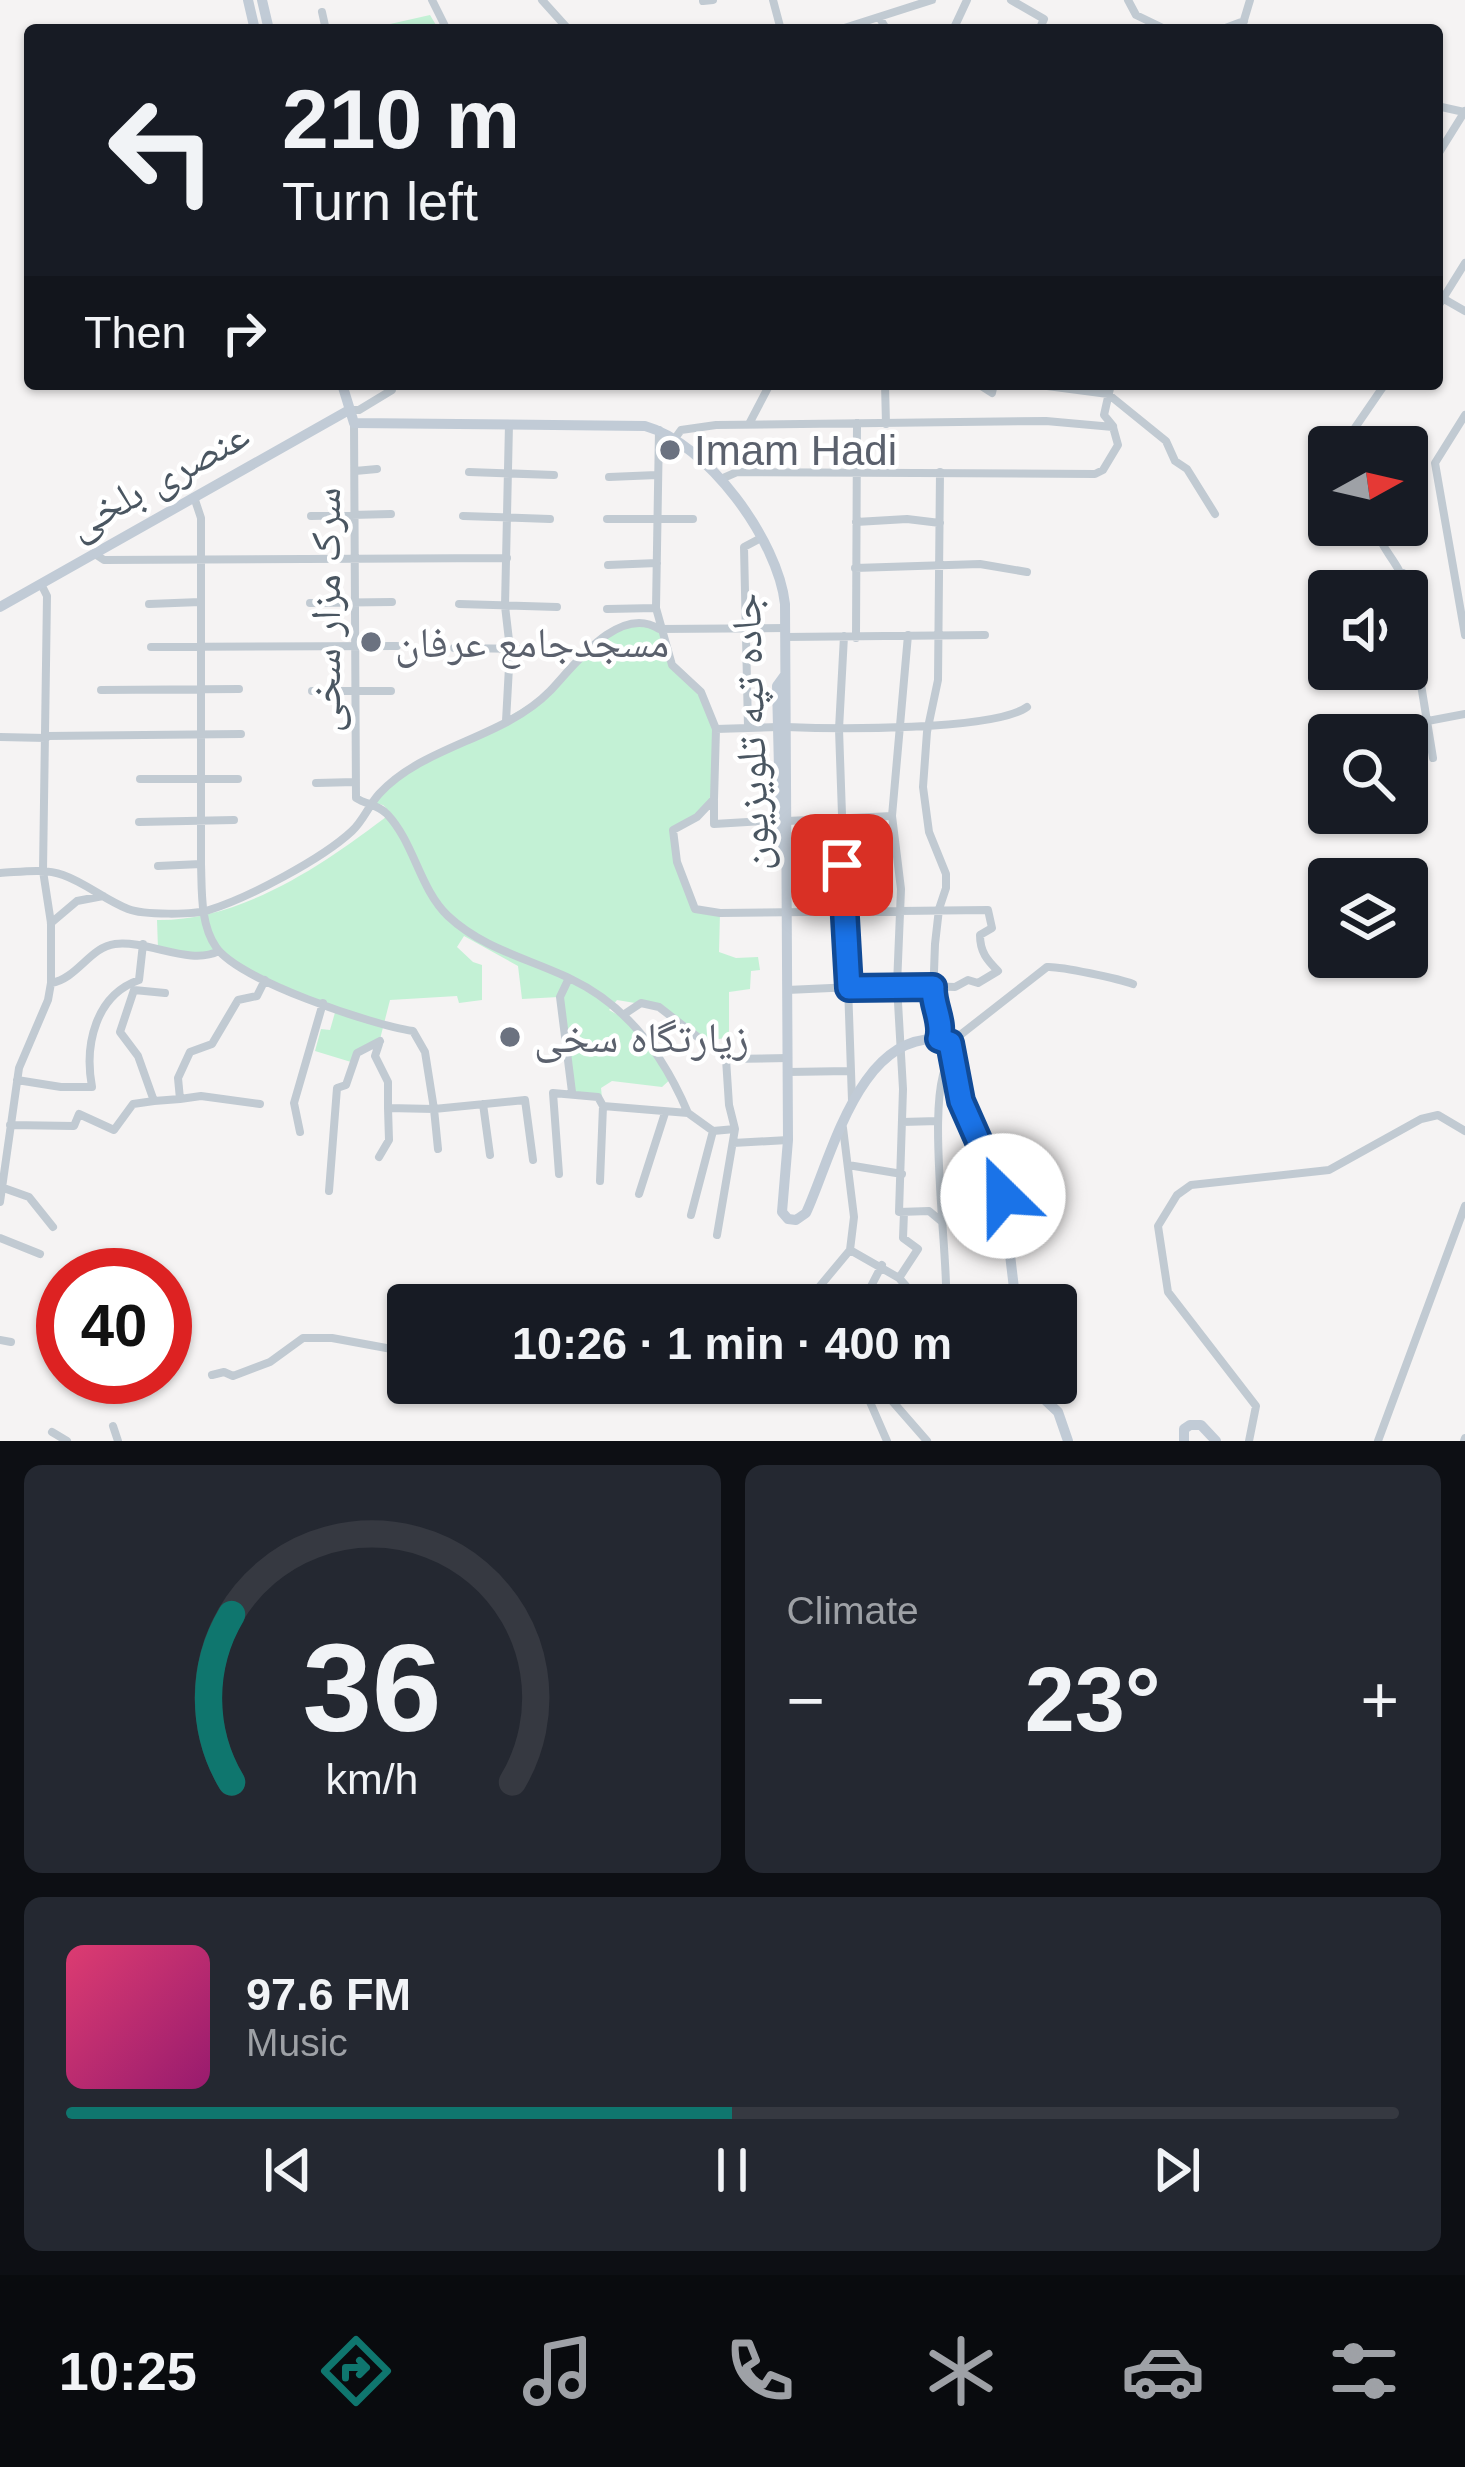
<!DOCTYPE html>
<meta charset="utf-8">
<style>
:root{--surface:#171b24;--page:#242831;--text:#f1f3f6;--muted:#9ea1a6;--line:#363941;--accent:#0f766e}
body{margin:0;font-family:Arial,"Noto Naskh Arabic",sans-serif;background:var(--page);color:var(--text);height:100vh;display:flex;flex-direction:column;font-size:45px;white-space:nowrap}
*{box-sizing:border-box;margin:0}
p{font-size:39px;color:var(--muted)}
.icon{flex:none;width:66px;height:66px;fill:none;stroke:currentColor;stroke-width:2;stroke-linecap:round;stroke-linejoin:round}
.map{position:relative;height:1441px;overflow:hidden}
.drawer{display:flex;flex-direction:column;gap:24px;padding:24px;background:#0d0f14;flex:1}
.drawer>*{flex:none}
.banner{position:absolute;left:24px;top:24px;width:1419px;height:366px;border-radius:12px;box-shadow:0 3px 9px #0004;background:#171b24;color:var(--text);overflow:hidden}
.needle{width:78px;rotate:82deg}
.controls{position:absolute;left:1308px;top:426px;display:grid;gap:24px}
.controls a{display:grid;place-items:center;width:120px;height:120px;border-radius:12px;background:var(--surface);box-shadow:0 3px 9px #0004;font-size:60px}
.speed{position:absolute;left:36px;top:1248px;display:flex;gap:24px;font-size:60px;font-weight:700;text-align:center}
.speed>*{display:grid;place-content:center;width:156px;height:156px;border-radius:50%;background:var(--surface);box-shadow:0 3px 9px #0004;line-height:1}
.speed .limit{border:18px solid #d22;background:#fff;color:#111}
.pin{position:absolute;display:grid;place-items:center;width:102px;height:102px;color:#fff;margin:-51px;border-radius:24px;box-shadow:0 6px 18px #0006}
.me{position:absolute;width:132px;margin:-66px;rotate:337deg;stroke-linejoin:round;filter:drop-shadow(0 0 9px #0008)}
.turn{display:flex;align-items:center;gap:42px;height:252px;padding:0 60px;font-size:54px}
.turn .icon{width:156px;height:156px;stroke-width:2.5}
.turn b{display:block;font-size:84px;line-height:102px}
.then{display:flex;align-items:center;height:114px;padding:0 60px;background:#0003;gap:24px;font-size:45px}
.big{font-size:90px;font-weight:600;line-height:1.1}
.drawer .card{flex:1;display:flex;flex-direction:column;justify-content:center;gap:18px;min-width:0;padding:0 42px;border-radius:18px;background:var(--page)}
.drawer .dial{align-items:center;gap:0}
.dial svg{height:312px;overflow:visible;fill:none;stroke:var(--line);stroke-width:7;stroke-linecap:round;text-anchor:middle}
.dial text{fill:var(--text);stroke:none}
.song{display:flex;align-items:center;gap:36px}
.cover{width:144px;height:144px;border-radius:18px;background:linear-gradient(135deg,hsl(340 70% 55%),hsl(320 70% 35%))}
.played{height:12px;border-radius:6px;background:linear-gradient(90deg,var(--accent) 50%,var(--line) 50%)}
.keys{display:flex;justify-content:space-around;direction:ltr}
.heat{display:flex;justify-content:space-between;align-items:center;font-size:66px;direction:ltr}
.drawer .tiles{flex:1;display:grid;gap:24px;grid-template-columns:1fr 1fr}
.card:last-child{grid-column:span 2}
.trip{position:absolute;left:387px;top:1284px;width:690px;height:120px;border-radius:12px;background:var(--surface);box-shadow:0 3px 9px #0004;font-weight:600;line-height:120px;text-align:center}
.tabs{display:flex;height:192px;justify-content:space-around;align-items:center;background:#090b0e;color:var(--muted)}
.tabs .icon{width:84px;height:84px}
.tabs .on{color:var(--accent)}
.tabs b{font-size:54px;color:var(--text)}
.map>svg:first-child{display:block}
.green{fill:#c3f1d5}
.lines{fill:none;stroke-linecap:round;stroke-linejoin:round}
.street{stroke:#c1cad2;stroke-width:8}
.secondary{stroke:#c1cbd6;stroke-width:10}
.route-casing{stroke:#114b97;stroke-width:30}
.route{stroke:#1a73e8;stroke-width:21}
.worship-dot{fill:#6b7280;stroke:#fff;stroke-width:4.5}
.labels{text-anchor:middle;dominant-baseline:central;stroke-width:9;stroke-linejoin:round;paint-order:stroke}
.worship-label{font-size:42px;fill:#5b616d;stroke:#fff;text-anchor:start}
.street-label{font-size:42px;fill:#4a5661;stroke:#fff}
</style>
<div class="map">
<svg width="1465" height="1441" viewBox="0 0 1465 1441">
<rect width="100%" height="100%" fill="#f5f3f3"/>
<path class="green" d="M 430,15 L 439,30 L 368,29 Z
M 637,623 L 659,629 L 672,665 L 701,692 L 716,729 L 716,782 L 709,805 L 673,830 L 677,862 L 695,909 L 720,913 L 719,952 L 736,958 L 758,957 L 760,970 L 751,971 L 750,989 L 729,992 L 729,1037 L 709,1041 L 665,1008 L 617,1000 L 609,1010 L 636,1025 L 674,1076 L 662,1087 L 612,1081 L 601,1088 L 602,1098 L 572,1092 L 559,997 L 522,999 L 518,966 L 464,936 L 457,947 L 473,962 L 482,965 L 482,1000 L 459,1003 L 457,996 L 390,1000 L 379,1043 L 355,1056 L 351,1062 L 315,1051 L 321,1029 L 330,1030 L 336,1009 L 232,963 L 220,947 L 206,954 L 158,949 L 157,920 C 242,921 325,864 391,813 L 383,805 L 373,803 L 379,793 L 438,753 L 469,741 L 548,693 L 572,663 L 614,632 Z"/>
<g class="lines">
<path class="street" d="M 432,0 L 447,30
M 542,0 L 569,30
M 773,0 L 781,30
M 1011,0 L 1044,19 L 1039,30
M 1128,0 L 1136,15 L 1167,30
M 703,1 L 713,0
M 322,12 L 326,30
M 879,17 L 887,30
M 838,30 L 932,0
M 953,30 L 967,0
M 1220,30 L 1244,21
M 1241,30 L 1250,0
M 1437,106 L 1464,112
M 1437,156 L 1465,111
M 1437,295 L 1465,311
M 1437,308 L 1465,263
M 885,384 L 886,424
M 978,384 L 992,393 L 994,384
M 1032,384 L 1108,394 L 1166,441 L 1175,461 L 1187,469 L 1215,514
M 1111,384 L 1104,415 L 1113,426
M 349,410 L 359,410 L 392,390 L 392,384
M 1465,415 L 1435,463 L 1465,635
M 354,423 L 356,798 C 367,805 377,804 387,814 C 415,844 419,888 448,916 C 483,949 530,959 571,979 C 628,1006 664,1056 688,1113
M 749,424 L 770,384
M 659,430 L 656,608 L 672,665 L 701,692 L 716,729 L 714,799 L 697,817 L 673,830 L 677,862 L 695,909 L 720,913 L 988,910 L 992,928 L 980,935 C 980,952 987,960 998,971 L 978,983 L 968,980 L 955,987 L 897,985 L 787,990
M 676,437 L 681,430 L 716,425 L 1046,421 L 1113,427 L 1118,445 L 1103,470 L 1095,474 L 737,472 L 721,479
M 1348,447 L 1350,435 L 1385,384
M 355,471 L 377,469
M 469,472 L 554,475
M 609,477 L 657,475
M 1313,494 L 1329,484
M 194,497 L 201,518 L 201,864 C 202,891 200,924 216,947 C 238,980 372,1025 413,1031 L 425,1052 L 434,1109 L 525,1100 L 533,1160
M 311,516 L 391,514
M 463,516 L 550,519
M 607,519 L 693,519
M 856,522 L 907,519 L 940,523
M 1374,525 C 1382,553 1401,562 1406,591
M 95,554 L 104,560 L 507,558
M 608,565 L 657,563
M 855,568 L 980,564 L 1027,572
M 1372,577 L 1403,573
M 1407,599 L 1433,758
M 310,603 L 392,602
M 149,604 L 200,602
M 459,604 L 557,607
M 607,609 L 656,608
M 908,635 L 892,816 L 901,889 L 897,985 L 903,1089 L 899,1212 L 929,1211 L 941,1221
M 844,636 L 839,729 L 852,1100
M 785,637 L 985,635
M 856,638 L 857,423
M 151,647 L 397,646
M 454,648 L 536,649
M 101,690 L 239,689
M 312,691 L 391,691
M 506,721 L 510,649 L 505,606 L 509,424
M 748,727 L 744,547 L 761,538
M 786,727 C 833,729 994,731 1027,707
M 1391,728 L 1465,714
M 716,729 L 778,727
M 47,736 L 241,734
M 0,737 L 46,738
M 140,779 L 238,779
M 316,783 L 355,782
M 714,800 L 714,824 L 780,820
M 787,821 L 892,816
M 139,822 L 234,820
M 158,866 L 201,864
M 0,873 C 21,872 44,868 63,875 C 86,883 105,900 128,909 C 143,915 194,915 209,910 C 248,898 322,859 352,831 C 363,821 369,805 379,794 C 424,745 503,739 550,691 C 573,667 619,603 659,629 L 785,628
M 51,923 L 77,901 L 103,896
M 569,978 L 560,997 L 572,1092
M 51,983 C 77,979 90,947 115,944 C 148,940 190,966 219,951
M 165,993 L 134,990 L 120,1032 L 138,1056 L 154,1101 L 180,1099
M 626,1013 L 641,1003 L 659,1007 L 726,1059 L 729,1105 L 735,1129 L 717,1235
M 939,1039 L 942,1029 L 933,999 L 935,944 L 939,909 L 946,888 L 946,874 L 929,832 L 923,787 L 927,732 L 938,680 L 940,472
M 950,1043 L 1047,967 C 1060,966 1120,979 1133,984
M 379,1044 L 375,1056 L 388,1082 L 388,1108 L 434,1109 L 438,1149
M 726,1059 L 788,1058
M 788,1072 L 849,1071
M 17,1080 L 61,1087 L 92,1087 C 84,1044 96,995 139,980 L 143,944
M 260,1104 L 201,1096 L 180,1099 L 178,1078 L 190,1052 L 212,1044 L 238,1000 L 257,996 L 265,980
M 483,1104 L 490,1155
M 902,1122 L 938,1121
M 10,1125 L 74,1126 L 79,1114 L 114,1130 L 133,1104 L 154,1101
M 300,1132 L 294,1103 L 323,1003
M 733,1143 L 788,1140
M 379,1157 L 389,1140 L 388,1108
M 848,1165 L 902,1174
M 559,1174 L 553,1093 L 598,1097 L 603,1106 L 688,1113 L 713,1131 L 735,1129
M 600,1181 L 603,1106
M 1,1187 L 29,1197 L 53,1227
M 329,1191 L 337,1088 L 346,1085 L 357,1053 L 380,1041
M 639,1194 L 665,1113
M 0,1202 L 19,1068 L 48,1000 L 51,983 L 51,923 L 43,871 L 47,596 L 41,584
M 904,1212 L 903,1238 L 918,1249 L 899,1278 L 913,1294 L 910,1305
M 691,1215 L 713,1131
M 0,1238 L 40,1254
M 850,1250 L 899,1278
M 815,1292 L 850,1250 L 854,1217 L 843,1128
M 866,1296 L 882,1265
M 946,1305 C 950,1263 921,1075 954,1055
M 0,1340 L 11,1342
M 212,1375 L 224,1372 L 233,1376 L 270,1362 L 303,1338 L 332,1338 L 408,1352
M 869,1383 L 870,1402 L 887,1441
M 886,1383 L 893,1402 L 927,1441
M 113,1426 L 118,1441
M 52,1432 L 67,1441
M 1249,1441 L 1256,1406 L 1168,1292 L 1158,1226 L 1177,1195 L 1191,1185 L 1329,1170 L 1421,1119 L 1438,1115 L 1465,1131
M 1378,1441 L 1465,1206
M 1464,1441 L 1465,1438"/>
<path class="secondary" d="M 248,0 L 255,30
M 262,0 L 269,30
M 342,384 L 354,423 L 645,426 C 707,443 778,540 785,604 L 788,1140 L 782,1212 L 788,1219 L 796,1220 L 806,1213 C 832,1157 860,1027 946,1040 L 954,1055 L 961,1101 L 1003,1196 L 1016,1305
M 0,607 L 349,410
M 781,852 L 777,686 L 785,675
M 1027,1383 L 1058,1412 L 1068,1441
M 1184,1441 L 1184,1429 L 1190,1425 L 1201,1425 L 1216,1441"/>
</g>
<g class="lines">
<defs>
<path id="route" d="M 842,865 L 849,988 L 933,987 C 932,1005 944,1022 939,1039 L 950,1043 L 961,1101 L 1003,1196"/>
</defs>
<use href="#route" class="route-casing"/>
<use href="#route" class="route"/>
</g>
<g class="worship-dot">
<circle cx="670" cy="450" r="12"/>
<circle cx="371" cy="642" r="12"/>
<circle cx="510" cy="1037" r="12"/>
</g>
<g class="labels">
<g class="worship-label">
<text x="694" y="450">Imam Hadi</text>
<text x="395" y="642">مسجدجامع عرفان</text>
<text x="534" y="1037">زیارتگاه سخی</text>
</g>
<g class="street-label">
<text transform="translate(158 479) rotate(-29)">عنصری بلخی</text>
<text transform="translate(325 610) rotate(-90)">سرک مزار سخی</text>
<text transform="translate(750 732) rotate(-92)">جاده تپه تلویزیون</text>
</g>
</g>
</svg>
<div class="controls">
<a><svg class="needle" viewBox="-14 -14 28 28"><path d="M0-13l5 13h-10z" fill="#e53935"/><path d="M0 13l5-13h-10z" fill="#9ea1a6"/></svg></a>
<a><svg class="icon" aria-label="sound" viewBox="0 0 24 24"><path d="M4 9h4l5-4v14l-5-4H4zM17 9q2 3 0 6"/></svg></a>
<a><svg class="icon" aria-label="search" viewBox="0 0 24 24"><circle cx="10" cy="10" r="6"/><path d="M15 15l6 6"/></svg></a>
<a><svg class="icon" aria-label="layers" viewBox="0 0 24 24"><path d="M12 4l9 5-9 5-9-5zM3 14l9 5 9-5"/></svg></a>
</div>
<div class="speed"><div class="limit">40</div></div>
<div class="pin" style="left:842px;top:865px;background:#d93025"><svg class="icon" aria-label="arrive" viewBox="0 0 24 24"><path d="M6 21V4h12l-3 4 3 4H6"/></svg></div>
<svg class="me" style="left:1003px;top:1196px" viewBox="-20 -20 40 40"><circle r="19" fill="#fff"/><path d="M0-13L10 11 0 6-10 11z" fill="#1a73e8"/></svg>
<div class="trip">10:26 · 1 min · 400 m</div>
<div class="banner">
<div class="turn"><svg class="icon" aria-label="left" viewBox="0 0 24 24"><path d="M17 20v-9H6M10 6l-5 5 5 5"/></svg><div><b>210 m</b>Turn left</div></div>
<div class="then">Then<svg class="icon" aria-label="right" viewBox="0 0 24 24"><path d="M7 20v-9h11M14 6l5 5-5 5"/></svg></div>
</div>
</div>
<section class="drawer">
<div class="tiles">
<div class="card dial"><svg viewBox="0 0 100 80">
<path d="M14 69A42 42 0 1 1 86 69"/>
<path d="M14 69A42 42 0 0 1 14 26" stroke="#0f766e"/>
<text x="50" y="56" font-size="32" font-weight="700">36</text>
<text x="50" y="72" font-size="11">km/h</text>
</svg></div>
<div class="card"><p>Climate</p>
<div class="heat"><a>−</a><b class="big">23°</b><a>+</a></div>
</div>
<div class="card">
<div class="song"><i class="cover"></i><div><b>97.6 FM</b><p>Music</p></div></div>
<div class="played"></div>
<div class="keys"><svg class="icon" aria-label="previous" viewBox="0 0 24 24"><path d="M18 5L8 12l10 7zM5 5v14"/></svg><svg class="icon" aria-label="pause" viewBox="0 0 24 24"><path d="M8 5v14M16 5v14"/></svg><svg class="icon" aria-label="next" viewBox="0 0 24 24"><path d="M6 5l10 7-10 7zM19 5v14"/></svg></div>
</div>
</div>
</section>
<nav class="tabs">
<b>10:25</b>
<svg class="icon on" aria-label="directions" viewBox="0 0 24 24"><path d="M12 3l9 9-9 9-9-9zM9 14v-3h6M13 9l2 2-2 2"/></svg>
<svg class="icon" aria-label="music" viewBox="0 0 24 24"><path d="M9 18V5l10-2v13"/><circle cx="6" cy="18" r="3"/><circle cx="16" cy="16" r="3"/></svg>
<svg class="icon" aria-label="phone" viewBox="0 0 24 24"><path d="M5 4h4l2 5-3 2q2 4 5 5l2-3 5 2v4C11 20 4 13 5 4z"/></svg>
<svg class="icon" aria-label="climate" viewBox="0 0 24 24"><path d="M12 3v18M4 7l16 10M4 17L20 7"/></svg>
<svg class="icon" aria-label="car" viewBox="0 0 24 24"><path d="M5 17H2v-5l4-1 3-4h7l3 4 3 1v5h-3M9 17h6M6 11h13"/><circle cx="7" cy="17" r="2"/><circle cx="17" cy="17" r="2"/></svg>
<svg class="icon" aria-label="filters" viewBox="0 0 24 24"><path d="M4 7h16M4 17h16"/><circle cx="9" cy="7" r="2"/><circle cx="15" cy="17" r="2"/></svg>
</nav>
